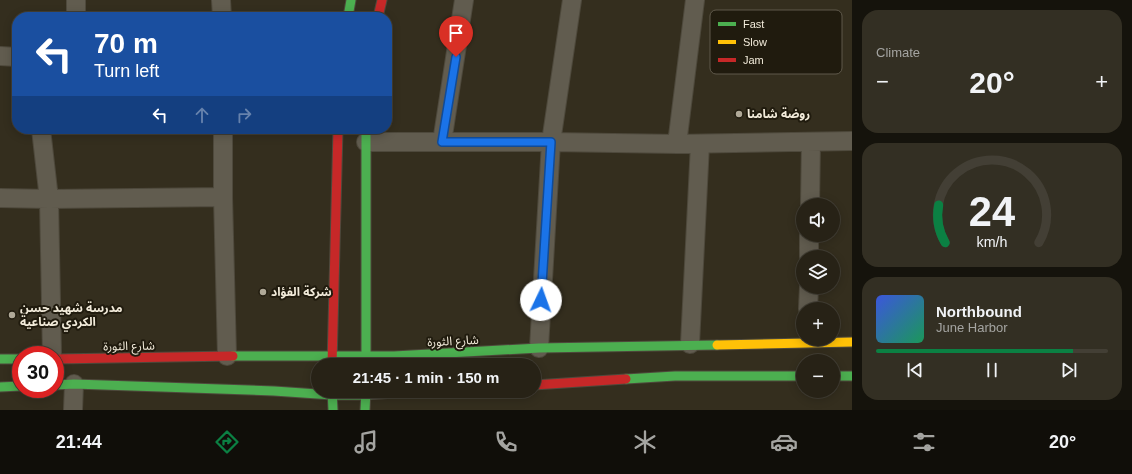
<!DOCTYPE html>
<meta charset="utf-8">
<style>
:root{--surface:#272216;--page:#332f23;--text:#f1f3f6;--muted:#a4a4a1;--line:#433f35;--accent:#0b8043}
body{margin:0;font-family:Helvetica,"Noto Sans Arabic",sans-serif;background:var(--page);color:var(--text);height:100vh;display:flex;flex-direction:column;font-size:15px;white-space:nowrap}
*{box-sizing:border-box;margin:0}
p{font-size:13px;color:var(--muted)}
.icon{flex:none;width:22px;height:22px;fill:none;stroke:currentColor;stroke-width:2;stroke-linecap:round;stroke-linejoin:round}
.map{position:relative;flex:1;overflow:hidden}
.details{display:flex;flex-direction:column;gap:10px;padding:10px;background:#15130c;width:280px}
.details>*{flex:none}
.banner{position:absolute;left:12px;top:12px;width:380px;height:122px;border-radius:16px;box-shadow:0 2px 10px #0003,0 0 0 1px var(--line);background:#1a4fa0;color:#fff;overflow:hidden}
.fabs{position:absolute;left:796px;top:198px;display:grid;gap:8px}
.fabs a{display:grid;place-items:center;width:44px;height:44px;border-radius:50%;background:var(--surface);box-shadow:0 2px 10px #0003,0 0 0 1px var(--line);font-size:20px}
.speed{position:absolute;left:12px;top:346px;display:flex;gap:8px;font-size:20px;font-weight:700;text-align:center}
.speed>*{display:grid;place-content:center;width:52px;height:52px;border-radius:50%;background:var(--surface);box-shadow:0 2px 10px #0003,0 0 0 1px var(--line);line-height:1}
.speed .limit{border:6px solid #d22;background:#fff;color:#111}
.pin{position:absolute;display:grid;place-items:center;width:34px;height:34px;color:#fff;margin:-41px -17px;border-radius:50% 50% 50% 0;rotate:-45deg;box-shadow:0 0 4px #0007}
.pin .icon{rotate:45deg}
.me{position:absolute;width:44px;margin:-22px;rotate:3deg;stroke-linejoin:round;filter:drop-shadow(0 0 3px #0008)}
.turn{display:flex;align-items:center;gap:14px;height:84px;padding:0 16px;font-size:18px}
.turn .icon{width:52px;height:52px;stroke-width:2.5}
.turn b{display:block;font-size:28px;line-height:34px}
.lanes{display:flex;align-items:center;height:38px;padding:0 16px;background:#0003;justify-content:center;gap:20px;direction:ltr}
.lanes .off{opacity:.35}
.big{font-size:30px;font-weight:700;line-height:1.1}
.details .tile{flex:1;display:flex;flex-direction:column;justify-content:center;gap:6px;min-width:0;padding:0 14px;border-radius:16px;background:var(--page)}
.details .dial{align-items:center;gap:0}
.dial svg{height:104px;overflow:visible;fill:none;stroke:var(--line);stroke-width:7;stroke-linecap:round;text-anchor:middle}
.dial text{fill:var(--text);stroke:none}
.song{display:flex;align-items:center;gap:12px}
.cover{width:48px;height:48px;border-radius:6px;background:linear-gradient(135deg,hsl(230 70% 55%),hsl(150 70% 35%))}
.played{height:4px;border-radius:2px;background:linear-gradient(90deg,var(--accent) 85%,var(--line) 85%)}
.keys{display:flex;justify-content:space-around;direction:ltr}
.heat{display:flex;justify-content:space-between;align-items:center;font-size:22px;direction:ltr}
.trip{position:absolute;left:311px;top:358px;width:230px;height:40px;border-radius:20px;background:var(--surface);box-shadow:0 2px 10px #0003,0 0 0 1px var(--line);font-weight:700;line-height:40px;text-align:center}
.dock{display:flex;height:64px;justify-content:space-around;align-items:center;background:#100e09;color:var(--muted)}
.dock .icon{width:28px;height:28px}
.dock .on{color:var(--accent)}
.dock b{font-size:18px;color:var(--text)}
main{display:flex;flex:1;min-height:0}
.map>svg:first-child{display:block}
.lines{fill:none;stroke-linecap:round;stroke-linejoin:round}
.street-casing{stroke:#4e493c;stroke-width:20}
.fast-casing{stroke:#4e493c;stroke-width:11}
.slow-casing{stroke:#4e493c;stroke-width:11}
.jam-casing{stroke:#4e493c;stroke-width:11}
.street{stroke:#615c4f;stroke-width:18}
.fast{stroke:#4caf50;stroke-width:9}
.slow{stroke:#ffc107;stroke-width:9}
.jam{stroke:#c62828;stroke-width:9}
.route-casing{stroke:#114b97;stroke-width:10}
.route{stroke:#1a73e8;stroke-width:7}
.poi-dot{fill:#b0a998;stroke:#201b0e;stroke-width:1.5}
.labels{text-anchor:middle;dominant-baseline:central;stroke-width:4;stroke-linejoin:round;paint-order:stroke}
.poi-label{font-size:12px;font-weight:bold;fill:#f2ebda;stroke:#201b0e;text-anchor:start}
.street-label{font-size:12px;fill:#f2ebda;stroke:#201b0e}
.key{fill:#201b0e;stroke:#5f594b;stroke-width:1}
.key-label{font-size:11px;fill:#f2ebda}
</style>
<main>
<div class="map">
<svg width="852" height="410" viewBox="0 0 852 410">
<rect width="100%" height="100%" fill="#342e1e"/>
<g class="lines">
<defs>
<path id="street" d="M 221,0 L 222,17
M 76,17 L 76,0
M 0,56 L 17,57
M 41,129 L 49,199 L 52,355
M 223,129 L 223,197 L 227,356
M 366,142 L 551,142 L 677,144 L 852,141
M 442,142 L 464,0
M 677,144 L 695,0
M 0,198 L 49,199 L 223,197
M 810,205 L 811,142
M 809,257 L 809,235
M 808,309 L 809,287
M 690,344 L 700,144
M 539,348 L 551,142 L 572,0
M 73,410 L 74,384"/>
<path id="fast" d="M 348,17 L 351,0
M 366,129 L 366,365
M 233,356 L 394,356 L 539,348 L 717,345
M 0,359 L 21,359
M 833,376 L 852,376
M 626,379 L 675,376 L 803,376
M 55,385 L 74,384 L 274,391 L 332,395 L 365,395 L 425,391
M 0,387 L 21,386
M 332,391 L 333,410
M 365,410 L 366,391"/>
<path id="slow" d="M 717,345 L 852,342"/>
<path id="jam" d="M 378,17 L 382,0
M 55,359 L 233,356
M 332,365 L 338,129
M 534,385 L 626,379"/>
</defs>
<use href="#street" class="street-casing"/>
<use href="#fast" class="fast-casing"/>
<use href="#slow" class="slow-casing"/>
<use href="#jam" class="jam-casing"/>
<use href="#street" class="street"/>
<use href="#fast" class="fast"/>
<use href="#slow" class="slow"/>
<use href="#jam" class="jam"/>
</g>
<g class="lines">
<defs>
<path id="route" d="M 456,57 L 442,142 L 551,142 L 541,300"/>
</defs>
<use href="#route" class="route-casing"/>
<use href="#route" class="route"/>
</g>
<g class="poi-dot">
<circle cx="739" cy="114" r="4"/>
<circle cx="263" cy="292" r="4"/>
<circle cx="12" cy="315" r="4"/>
</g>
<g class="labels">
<g class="poi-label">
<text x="747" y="114">روضة شامنا</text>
<text x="271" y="292">شركة الفؤاد</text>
<text x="20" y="308">مدرسة شهيد حسن<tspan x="20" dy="14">الكردي صناعية</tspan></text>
</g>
<g class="street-label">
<text transform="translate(453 341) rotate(-3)">شارع الثورة</text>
<text transform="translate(129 346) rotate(-1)">شارع الثورة</text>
</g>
</g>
<rect x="710" y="10" width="132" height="64" rx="6" class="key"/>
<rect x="718" y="22" width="18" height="4" fill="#4caf50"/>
<rect x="718" y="40" width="18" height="4" fill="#ffc107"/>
<rect x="718" y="58" width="18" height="4" fill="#c62828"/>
<g class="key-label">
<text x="743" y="28">Fast</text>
<text x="743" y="46">Slow</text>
<text x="743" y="64">Jam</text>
</g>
</svg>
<div class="fabs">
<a><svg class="icon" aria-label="sound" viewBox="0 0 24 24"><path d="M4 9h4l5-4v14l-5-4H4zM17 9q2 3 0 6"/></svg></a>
<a><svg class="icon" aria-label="layers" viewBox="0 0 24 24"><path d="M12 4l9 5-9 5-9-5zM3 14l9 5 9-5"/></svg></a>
<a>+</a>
<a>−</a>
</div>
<div class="speed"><div class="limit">30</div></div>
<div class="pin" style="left:456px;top:57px;background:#d93025"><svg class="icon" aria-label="arrive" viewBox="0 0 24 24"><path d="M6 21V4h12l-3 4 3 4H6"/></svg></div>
<svg class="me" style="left:541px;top:300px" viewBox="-20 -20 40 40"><circle r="19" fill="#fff"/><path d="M0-13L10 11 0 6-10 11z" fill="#1a73e8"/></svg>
<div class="trip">21:45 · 1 min · 150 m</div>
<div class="banner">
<div class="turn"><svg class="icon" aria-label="left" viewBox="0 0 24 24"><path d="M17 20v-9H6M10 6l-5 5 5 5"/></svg><div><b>70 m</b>Turn left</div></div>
<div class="lanes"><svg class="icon" aria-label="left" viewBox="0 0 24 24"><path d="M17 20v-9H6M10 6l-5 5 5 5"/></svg><svg class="icon off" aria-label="ahead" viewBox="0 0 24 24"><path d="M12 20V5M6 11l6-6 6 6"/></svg><svg class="icon off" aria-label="right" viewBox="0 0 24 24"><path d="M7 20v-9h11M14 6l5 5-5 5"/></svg></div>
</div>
</div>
<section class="details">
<div class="tile"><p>Climate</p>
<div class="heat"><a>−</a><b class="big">20°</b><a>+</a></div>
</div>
<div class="tile dial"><svg viewBox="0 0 100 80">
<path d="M14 69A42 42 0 1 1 86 69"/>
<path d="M14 69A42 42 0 0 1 9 40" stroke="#0b8043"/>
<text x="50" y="56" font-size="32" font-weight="700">24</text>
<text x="50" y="72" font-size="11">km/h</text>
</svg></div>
<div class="tile">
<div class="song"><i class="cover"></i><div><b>Northbound</b><p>June Harbor</p></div></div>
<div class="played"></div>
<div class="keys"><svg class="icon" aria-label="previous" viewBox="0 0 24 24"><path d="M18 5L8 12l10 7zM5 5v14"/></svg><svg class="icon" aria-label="pause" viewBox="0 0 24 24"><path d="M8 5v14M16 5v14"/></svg><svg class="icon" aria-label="next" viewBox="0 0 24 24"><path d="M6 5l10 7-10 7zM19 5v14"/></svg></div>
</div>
</section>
</main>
<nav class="dock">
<b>21:44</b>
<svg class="icon on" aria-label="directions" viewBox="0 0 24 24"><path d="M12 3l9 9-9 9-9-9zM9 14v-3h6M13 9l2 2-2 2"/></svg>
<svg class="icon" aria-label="music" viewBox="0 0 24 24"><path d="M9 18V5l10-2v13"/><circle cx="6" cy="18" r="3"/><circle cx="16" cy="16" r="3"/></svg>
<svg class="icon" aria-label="phone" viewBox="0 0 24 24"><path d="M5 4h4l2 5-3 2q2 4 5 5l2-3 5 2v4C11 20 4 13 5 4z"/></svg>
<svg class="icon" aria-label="climate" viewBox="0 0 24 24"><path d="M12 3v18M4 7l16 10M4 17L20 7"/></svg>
<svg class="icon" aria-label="car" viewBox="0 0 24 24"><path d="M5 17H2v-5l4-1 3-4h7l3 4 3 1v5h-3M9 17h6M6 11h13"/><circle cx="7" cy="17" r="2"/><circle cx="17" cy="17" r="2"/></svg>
<svg class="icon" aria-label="filters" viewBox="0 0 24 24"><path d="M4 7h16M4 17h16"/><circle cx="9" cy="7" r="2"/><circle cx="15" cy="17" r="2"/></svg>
<b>20°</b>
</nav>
